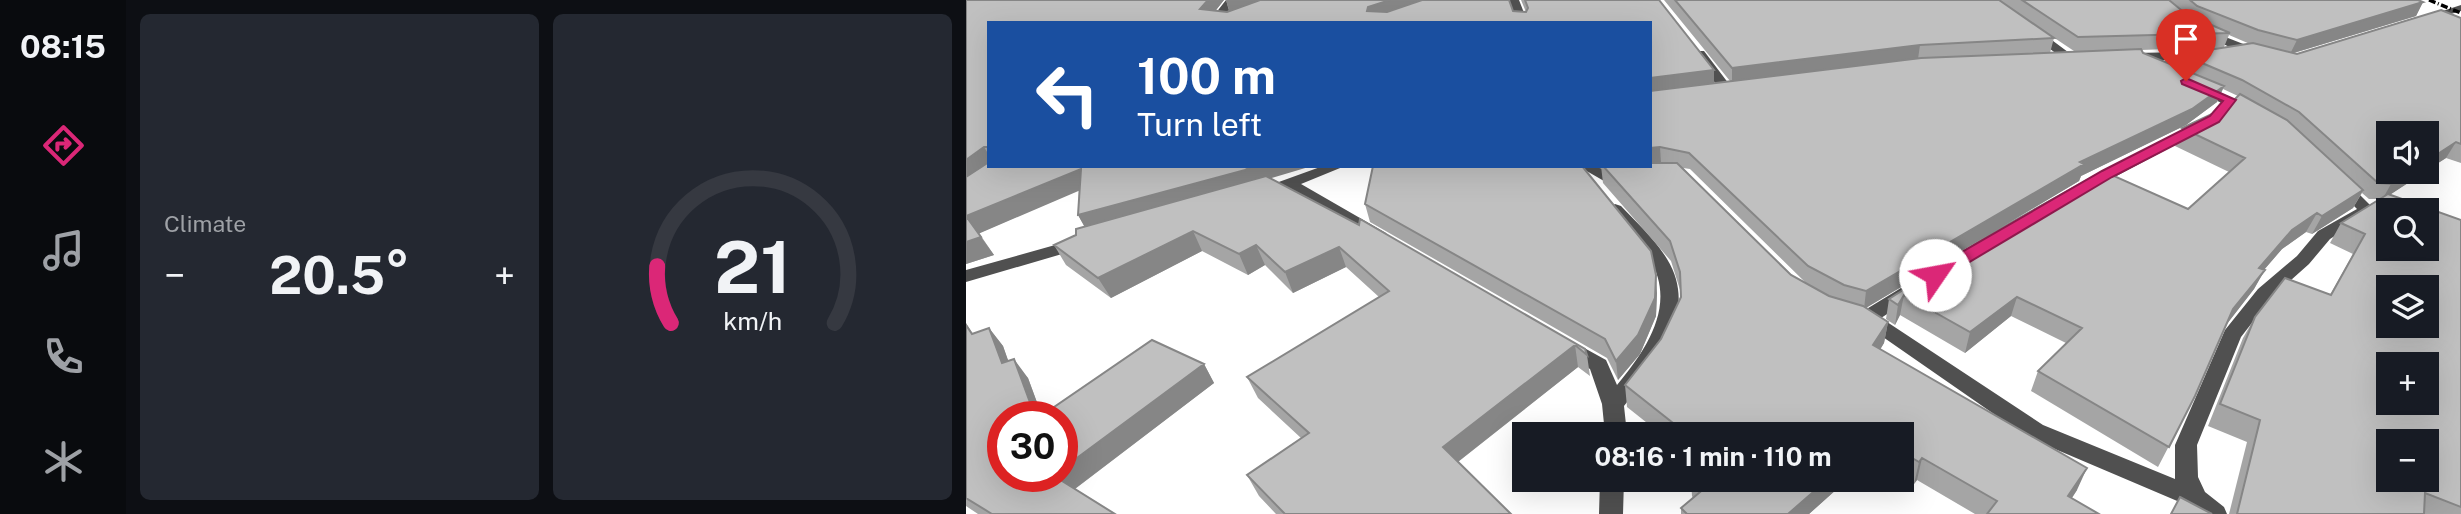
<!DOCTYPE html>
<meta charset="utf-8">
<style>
:root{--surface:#171b24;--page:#242831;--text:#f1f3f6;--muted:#9ea1a6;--line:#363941;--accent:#db2777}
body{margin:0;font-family:"Public Sans",sans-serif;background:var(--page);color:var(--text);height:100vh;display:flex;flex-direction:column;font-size:26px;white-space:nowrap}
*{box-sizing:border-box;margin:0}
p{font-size:23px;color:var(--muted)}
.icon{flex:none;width:38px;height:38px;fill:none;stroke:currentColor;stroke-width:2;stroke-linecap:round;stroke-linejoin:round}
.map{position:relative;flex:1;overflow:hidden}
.side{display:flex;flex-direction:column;gap:14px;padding:14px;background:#0d0f14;width:840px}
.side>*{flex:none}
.guide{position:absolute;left:21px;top:21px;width:665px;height:147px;border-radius:0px;box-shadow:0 7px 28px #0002;background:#1a4fa0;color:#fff;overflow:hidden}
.fabs{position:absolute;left:1410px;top:121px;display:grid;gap:14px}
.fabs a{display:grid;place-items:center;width:63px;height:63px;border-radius:0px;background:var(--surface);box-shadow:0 7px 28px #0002;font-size:35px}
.speed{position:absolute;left:21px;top:401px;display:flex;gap:14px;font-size:35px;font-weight:700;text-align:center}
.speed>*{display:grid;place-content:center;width:91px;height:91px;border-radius:50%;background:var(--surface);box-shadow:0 7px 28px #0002;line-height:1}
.speed .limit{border:10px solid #d22;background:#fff;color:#111}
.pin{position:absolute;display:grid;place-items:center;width:60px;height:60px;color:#fff;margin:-72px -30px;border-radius:50% 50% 50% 0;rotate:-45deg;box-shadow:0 0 7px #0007}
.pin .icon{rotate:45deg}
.me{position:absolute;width:77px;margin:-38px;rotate:57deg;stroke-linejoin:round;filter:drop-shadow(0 0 5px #0008)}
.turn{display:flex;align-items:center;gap:24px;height:147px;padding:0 35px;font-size:32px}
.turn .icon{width:91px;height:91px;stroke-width:2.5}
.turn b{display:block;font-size:49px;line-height:60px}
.big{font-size:52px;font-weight:700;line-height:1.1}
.side .tile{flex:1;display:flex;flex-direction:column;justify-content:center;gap:10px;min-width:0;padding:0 24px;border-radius:10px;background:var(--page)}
.side .dial{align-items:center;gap:0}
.dial svg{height:182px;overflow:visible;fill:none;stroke:var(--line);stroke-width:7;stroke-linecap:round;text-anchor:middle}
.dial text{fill:var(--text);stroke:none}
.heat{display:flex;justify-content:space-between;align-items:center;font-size:38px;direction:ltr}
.side .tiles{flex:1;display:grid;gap:14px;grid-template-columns:repeat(2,1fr)}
.trip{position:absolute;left:546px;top:422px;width:402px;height:70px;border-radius:0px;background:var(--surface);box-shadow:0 7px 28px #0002;font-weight:700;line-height:70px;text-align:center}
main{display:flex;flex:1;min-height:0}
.tab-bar{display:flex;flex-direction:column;width:126px;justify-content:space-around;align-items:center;background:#090b0e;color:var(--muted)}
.tab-bar .icon{width:49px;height:49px}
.tab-bar .active{color:var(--accent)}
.tab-bar b{font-size:32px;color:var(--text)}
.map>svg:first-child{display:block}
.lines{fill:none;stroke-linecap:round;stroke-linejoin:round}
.minor{fill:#505050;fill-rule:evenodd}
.rail{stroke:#000;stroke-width:3.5;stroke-dasharray:7 2.5 1 2.5;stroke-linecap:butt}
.wall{fill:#a5a5a5;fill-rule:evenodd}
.shaded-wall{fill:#868686}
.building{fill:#c0c0c0;stroke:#868686;stroke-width:2;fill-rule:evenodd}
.route{fill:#db2777;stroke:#8e194d;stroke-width:2}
</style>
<main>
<nav class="tab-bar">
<b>08:15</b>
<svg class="icon active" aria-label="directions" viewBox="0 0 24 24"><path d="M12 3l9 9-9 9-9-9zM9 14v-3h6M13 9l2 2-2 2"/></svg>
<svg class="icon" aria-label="music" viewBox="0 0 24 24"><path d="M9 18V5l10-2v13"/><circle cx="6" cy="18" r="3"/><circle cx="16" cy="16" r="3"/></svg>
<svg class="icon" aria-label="phone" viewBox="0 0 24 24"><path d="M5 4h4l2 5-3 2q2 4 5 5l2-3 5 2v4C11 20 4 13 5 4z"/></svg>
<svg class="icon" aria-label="climate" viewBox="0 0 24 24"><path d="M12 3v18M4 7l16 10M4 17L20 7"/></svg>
</nav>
<section class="side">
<div class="tiles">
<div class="tile"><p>Climate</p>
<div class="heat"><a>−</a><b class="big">20.5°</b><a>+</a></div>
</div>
<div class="tile dial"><svg viewBox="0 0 100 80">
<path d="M14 69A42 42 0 1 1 86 69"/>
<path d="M14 69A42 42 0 0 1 8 44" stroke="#db2777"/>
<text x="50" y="56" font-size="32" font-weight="700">21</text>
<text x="50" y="72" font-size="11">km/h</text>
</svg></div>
</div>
</section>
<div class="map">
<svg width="1495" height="514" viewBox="0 0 1495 514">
<rect width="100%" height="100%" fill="#fff"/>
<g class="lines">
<path class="minor" d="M 260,0 L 271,0 L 253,23 L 242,23 Z
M 543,0 L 553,0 L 562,23 L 551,23 Z
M 1495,5 L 1495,11 L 1458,22 L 1452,19 Z
M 1063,29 L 1071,29 L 1110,58 L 1100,61 L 1063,33 Z
M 1239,29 L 1285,47 L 1287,50 L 1277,53 L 1235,34 L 1233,32 Z
M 730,51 L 738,51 L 766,88 L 765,91 L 755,91 L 728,54 Z
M 1165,53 L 1225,52 L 1231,56 L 1225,60 L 1161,60 L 1161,54 Z
M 1234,83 L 1292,110 L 1294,113 L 1287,117 L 1282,116 L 1229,90 L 1229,84 Z
M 1234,122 L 1239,123 L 1239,129 L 1128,188 L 1118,188 L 1115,185 Z
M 357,166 L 379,166 L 335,184 L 420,233 L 422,237 L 420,241 L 408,241 L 321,189 L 310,189 L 308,186 L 310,183 Z
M 612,166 C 622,166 660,171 666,176 L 663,179 L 638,181 Z
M 1376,181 L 1382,183 L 1409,210 L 1364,239 L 1343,264 L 1306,297 L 1275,337 L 1231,445 L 1232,477 L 1239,492 L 1258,507 L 1261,514 L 1232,514 L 1223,506 L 1061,437 L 891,319 L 894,313 L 935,288 L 949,288 L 951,292 L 949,296 L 915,318 L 1077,425 L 1209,479 L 1209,445 L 1259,330 L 1292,289 L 1331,256 L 1352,231 L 1391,209 L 1368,186 Z
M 649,204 L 655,206 C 671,223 689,239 701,259 C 734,312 690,366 658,406 L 661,434 L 639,434 L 636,404 L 624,369 L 595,351 L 592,346 L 595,341 L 602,339 L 640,360 L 651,385 C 680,350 712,304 683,258 C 672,240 654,226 641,209 Z
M 114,238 L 120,239 L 123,243 L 120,247 L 0,282 L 0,270 Z
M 634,480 L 658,480 L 657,514 L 633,514 Z"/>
<path class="rail" d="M 1463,0 L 1495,13"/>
</g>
<path class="wall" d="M 0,0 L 258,0 L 249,11 L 261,12 L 263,11 L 260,0 L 560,12 L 555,0 L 693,0 L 748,83 L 764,81 L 698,0 L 1452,0 L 1457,2 L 1450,16 L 1328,53 L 1331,54 L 1495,18 L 1495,163 L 1480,158 L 1423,195 L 1495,220 L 1495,514 L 1263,514 L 1281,442 L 1242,426 L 1277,338 L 1289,317 L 1364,295 L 1387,254 L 1364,243 L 1375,223 L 1413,199 L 1403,199 L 1396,193 L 1387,208 L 1346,234 L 1340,232 L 1316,249 L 1298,270 L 1288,289 L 1260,325 L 1229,396 L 1192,467 L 1065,391 L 1072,371 L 1100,343 L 1045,316 L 999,353 L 934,315 L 929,325 L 920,319 L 923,299 L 1222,209 L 1263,172 L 1209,146 L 1216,128 L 1261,107 L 1272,96 L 1257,89 L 1251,102 L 1220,125 L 1115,176 L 1113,181 L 900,308 L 922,322 L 918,343 L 914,349 L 1111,490 L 1106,498 L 1133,514 L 1009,514 L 951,480 L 948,484 L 936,477 L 936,434 L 695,434 L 661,407 L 659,385 L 695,339 L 715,297 L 715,293 L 705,261 L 637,183 L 635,166 L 684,166 L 684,23 L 23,23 L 23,166 L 304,179 L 619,349 L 621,355 L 624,376 L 612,367 L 492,462 L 545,514 L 310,514 L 293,496 L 281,475 L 335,438 L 292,398 L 281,377 L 413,297 L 380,267 L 327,293 L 299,265 L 282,275 L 236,251 L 145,298 L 100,265 L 88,245 L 110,235 L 119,227 L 112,215 L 113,190 L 13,233 L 28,255 L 0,264 ZM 1072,27 L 1108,51 L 1084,53 L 1088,38 ZM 1263,35 L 1284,44 L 1258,47 ZM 1258,48 L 1249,49 L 1206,49 ZM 1203,49 L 1199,62 L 1177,53 L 1175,50 ZM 717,168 L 724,169 L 841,284 L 825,275 Z
M 399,204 L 691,293 L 690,316 L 674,354 L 652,380 L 641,358 L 404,222 Z
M 0,323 L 7,334 L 23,328 L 37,346 L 42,361 L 62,378 L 76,416 L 238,364 L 248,383 L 109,489 L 149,514 L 12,514 L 0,506 Z
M 725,480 L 881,480 L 843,514 L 715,514 L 715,508 L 727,498 L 726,496 Z"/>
<path class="shaded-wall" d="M 242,0 L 258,0 L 240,23 L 234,9 Z
M 260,0 L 304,0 L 264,13 Z
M 424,0 L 470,0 L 405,20 L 401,11 L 402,7 Z
M 1457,2 L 1450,16 L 1324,54 L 1331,40 Z
M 954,45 L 952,59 L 766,83 L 766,68 Z
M 748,70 L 748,85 L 684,93 L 684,78 Z
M 1258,86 L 1251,102 L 1220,125 L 1115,176 L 1113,181 L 898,309 L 900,291 L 1114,162 Z
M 1490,142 L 1480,158 L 1461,170 L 1461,161 Z
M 18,147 L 23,155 L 23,166 L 0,185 L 0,160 Z
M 694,147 L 695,163 L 684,165 L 684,148 Z
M 282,166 L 346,166 L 122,233 L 112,215 Z
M 115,169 L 124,186 L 12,234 L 0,216 Z
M 1444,172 L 1459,172 L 1416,200 L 1425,184 Z
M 1397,190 L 1387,208 L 1346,234 L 1356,216 Z
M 1351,213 L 1340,232 L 1316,249 L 1283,287 L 1293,268 L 1326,230 Z
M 227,231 L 236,251 L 145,298 L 132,278 Z
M 15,237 L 28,255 L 0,264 L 0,242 Z
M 290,245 L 299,265 L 282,275 L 273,254 Z
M 373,247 L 380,267 L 327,293 L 319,272 Z
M 1299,270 L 1288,289 L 1257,329 L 1267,309 Z
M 690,275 L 691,293 L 690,316 L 674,354 L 652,380 L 650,361 Z
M 938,295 L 934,315 L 929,325 L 932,305 Z
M 1051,297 L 1045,316 L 999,353 L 1004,332 Z
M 922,322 L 918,343 L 904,367 L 907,345 Z
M 23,328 L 37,346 L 50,382 L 36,363 Z
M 609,345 L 612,367 L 484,468 L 477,447 Z
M 48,359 L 62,378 L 76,416 L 69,416 Z
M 238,364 L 248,383 L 102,494 L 88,476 L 96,476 L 96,469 Z
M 956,458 L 951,480 L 948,484 L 953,462 Z
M 1121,468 L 1111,490 L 1095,514 L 1102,496 Z
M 861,480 L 881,480 L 843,514 L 822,514 Z"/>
<path class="building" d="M 0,0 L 242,0 L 234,9 L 261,12 L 294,0 L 424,0 L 402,7 L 401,11 L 421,12 L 456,0 L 543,0 L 547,11 L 560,12 L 562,8 L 559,0 L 693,0 L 748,70 L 684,78 L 684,23 L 23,23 L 23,147 L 18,147 L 0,160 Z
M 709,0 L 1033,0 L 1088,38 L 954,45 L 766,68 Z
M 1056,0 L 1203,0 L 1220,14 L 1264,33 L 1112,37 Z
M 1224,0 L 1452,0 L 1457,2 L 1331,40 L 1292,30 L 1231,6 Z
M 1475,10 L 1495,18 L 1495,144 L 1490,142 L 1461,161 L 1461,133 L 1423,133 L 1423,172 L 1444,172 L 1425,184 L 1412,183 L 1333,112 L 1276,80 L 1203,49 L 1249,49 L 1287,43 L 1331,54 Z
M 1175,49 L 1177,53 L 1258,86 L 1226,109 L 1114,162 L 1118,164 L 900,291 L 878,285 L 842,266 L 723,153 L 694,147 L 684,148 L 684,91 L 955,58 Z
M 1274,94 L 1321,120 L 1397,190 L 1356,216 L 1351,213 L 1326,230 L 1293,268 L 1299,270 L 1267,309 L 1229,396 L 1203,447 L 1072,371 L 1116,328 L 1051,297 L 1004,332 L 938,295 L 932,305 L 923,299 L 1026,233 L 1137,171 L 1222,209 L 1279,158 L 1216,128 L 1261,107 Z
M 23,162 L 23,166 L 282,166 L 279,167 L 283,169 L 112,215 L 115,169 L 0,216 L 15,237 L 0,242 L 0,177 Z
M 684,163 L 711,163 L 825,275 L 863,296 L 897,306 L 922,322 L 907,345 L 1121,468 L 1102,496 L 1133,514 L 1021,514 L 1031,501 L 956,458 L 953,462 L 936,452 L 936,434 L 721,434 L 659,385 L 695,339 L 715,297 L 714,272 L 704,241 L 637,166 L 684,166 Z
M 407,166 L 616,166 L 685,251 L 690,275 L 689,298 L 672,335 L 650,361 L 639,339 L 399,204 Z
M 300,176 L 393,225 L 394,219 L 619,349 L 621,355 L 609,345 L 477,447 L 545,514 L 319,514 L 281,475 L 343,433 L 281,377 L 423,291 L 373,247 L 319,272 L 290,245 L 273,254 L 227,231 L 132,278 L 88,245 L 110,235 L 110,229 Z
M 1422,194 L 1495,220 L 1495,507 L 1459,493 L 1458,514 L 1271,514 L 1294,420 L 1254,404 L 1289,317 L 1319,278 L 1365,295 L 1399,234 L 1375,223 ZM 1423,210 L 1461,210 L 1461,248 L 1423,248 ZM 1423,287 L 1461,287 L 1461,326 L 1423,326 ZM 1423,364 L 1461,364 L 1461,402 L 1423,402 ZM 1423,441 L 1461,441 L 1461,480 L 1423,480 Z
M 0,325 L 6,334 L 23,328 L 36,363 L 48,359 L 69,416 L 37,416 L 37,476 L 88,476 L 149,514 L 26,514 L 0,498 Z
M 186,340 L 238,364 L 96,469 L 96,416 L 75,416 Z
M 731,480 L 861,480 L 822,514 L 721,514 L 715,508 L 740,487 Z
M 1214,497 L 1246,514 L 1205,514 Z"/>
<path class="route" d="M 1220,78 L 1270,100 L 1253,122 L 1146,177 L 975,279 L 963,279 L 963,271 L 1136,171 L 1244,116 L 1257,101 L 1216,84 L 1215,81 Z"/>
</svg>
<div class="fabs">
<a><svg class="icon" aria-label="sound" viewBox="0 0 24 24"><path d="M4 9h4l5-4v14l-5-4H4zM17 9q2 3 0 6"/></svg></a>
<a><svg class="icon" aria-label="search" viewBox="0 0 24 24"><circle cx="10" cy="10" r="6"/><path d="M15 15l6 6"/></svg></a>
<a><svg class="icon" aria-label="layers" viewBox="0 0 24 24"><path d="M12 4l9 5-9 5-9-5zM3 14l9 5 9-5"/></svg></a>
<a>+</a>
<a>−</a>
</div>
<div class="speed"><div class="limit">30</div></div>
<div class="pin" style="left:1220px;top:81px;background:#d93025"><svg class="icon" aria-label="arrive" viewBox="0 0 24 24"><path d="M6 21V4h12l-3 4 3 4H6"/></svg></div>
<svg class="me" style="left:969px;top:275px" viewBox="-20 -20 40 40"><circle r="19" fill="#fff"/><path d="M0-13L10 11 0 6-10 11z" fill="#db2777"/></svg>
<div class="trip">08:16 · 1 min · 110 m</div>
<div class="guide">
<div class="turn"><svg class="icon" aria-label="left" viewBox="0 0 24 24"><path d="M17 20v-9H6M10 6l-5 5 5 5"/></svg><div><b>100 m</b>Turn left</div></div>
</div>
</div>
</main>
